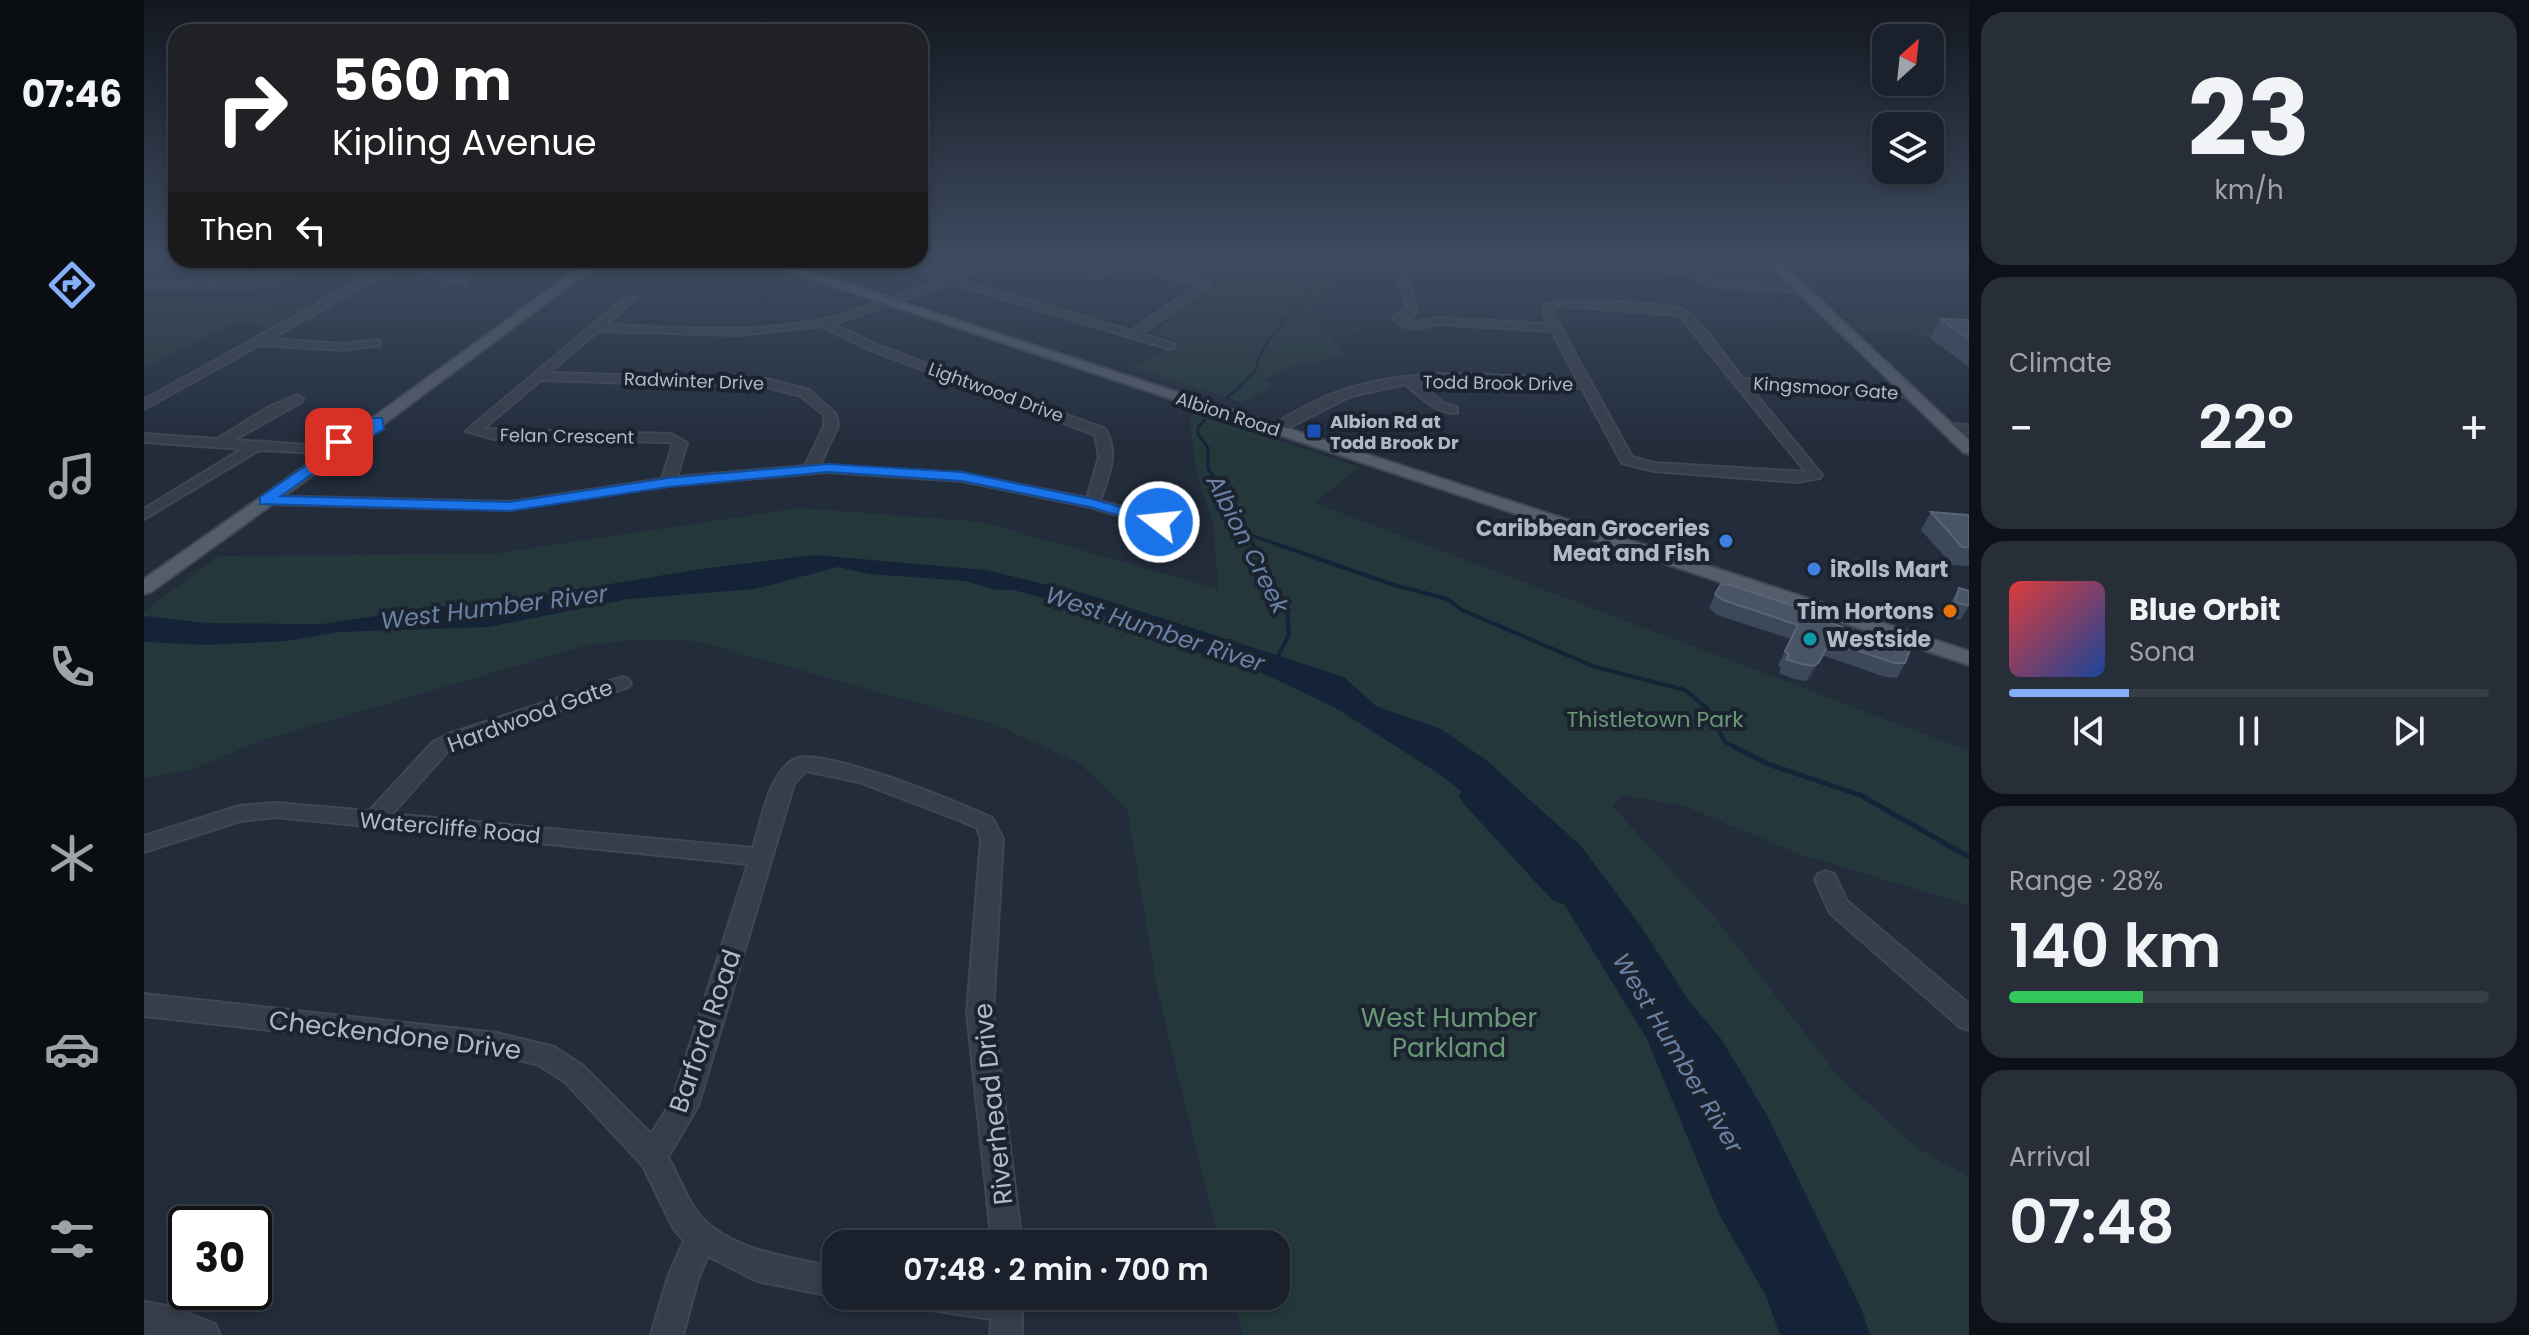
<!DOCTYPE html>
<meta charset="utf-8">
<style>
:root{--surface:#1a212c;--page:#272e38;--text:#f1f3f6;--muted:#9fa3a9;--line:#383e48;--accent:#85aef8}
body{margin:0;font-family:Poppins,sans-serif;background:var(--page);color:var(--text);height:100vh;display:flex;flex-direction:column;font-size:30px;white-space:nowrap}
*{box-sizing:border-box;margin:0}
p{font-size:26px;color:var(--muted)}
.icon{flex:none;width:44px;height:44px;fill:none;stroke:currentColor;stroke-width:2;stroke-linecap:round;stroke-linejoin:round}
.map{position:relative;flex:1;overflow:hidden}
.panel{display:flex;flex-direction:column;gap:12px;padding:12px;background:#0e1218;width:560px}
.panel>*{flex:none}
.banner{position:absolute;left:24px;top:24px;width:760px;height:244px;border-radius:24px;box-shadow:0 4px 12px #0003,0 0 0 2px var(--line);background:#202124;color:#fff;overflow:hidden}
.needle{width:52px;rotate:27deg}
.fabs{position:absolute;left:1728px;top:24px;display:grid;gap:16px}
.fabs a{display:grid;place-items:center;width:72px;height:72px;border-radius:16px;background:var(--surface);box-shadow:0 4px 12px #0003,0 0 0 2px var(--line);font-size:40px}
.speed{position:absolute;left:24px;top:1206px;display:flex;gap:16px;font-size:40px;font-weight:700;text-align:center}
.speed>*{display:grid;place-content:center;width:104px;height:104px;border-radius:50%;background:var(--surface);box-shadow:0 4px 12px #0003,0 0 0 2px var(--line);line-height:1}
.speed .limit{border:4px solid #111;border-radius:12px;background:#fff;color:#111}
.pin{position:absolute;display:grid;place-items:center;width:68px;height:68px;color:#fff;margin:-34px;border-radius:16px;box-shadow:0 4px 12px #0006}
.me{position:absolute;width:88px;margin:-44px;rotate:286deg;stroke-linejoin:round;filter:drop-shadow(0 0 6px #0008)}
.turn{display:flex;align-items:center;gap:28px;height:168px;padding:0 32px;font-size:36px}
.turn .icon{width:104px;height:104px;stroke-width:2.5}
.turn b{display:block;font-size:56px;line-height:68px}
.then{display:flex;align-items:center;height:76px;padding:0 32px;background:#0003;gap:16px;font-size:30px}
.big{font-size:60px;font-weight:600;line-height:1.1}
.panel .widget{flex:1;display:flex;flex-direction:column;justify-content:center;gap:12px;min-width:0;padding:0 28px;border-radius:24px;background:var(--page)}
.panel .dial{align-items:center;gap:0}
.dial b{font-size:104px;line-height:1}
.song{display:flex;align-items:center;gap:24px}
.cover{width:96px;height:96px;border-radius:12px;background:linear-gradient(135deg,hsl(0 70% 55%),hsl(220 70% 35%))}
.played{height:8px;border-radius:4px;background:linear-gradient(90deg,var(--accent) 25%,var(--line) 25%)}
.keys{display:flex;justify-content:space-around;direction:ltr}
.heat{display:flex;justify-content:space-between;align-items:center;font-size:44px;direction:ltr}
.charge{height:12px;border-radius:6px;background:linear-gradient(90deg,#34c759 28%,var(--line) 0)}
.trip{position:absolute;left:678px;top:1230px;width:468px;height:80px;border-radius:24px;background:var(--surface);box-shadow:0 4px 12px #0003,0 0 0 2px var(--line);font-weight:600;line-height:80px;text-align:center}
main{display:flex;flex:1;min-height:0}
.tab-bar{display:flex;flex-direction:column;width:144px;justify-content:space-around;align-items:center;background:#0a0d12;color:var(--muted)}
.tab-bar .icon{width:56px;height:56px}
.tab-bar .current{color:var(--accent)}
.tab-bar b{font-size:36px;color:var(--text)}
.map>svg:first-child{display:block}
.green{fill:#24383c}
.water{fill:#152339}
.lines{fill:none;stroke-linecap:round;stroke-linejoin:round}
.stream-far3{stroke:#152339;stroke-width:2}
.stream-far2{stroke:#152339;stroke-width:3}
.stream-far1{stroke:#152339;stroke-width:4}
.stream{stroke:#152339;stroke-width:5}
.river{fill:#152339;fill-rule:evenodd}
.minor-casing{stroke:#3f4754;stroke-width:4}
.major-casing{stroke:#3f4754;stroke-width:4}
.minor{fill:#363e4b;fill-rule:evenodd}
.major{fill:#545d6b;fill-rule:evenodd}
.wall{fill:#3d485a}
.shaded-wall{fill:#2d3849}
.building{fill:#495566;stroke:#5a6475;stroke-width:2}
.route{fill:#1a73e8;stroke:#114b97;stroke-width:2}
.transit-dot{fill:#1a4fb4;stroke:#1b2330;stroke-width:3}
.shop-dot{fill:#3f7fe0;stroke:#1b2330;stroke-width:3}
.food-dot{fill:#e8710a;stroke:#1b2330;stroke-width:3}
.culture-dot{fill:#0f9aa8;stroke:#1b2330;stroke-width:3}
.labels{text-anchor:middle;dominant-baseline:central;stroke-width:8;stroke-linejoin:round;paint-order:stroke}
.far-street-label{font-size:18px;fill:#b1b9c7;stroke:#1b2330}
.far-poi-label{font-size:18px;font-weight:bold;fill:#b1b9c7;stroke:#1b2330;text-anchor:start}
.poi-label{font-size:22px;font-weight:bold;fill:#b1b9c7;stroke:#1b2330;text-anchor:end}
.street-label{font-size:22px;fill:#b1b9c7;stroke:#1b2330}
.park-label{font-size:22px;fill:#689874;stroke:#1b2330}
.water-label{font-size:24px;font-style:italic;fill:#6a82a6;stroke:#1b2330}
.near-park-label{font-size:26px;fill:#689874;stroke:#1b2330}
.near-street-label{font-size:26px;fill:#b1b9c7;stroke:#1b2330}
</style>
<main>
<nav class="tab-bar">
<b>07:46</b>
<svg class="icon current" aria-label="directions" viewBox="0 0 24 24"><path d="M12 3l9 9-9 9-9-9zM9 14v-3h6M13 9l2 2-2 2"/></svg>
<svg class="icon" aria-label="music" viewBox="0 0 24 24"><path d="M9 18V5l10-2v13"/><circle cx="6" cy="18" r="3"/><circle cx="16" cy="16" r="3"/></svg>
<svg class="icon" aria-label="phone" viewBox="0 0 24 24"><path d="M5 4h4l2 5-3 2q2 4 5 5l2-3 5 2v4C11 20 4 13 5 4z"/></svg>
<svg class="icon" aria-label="climate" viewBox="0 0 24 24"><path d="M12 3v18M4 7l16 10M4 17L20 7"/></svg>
<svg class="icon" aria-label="car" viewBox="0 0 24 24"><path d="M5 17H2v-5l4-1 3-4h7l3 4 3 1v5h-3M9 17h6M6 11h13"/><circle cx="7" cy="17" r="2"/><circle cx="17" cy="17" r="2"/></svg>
<svg class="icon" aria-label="filters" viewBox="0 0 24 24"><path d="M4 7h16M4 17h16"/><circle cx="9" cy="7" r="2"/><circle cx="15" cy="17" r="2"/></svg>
</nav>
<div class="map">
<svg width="1825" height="1335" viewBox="0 0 1825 1335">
<rect width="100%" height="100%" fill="#222c3b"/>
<path class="green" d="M 1055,259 C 1106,259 1155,266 1205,269 L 1165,308 L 1184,334 L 1253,321 L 1186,336 L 1200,356 L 1146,367 L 1120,380 L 1129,384 L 1099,403 L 958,358 L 987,367 L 1036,342 L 1007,332 L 1095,269 Z
M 0,301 L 167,307 L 131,327 L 89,323 L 0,369 Z
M 1695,311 L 1825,317 L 1825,338 L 1718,332 Z
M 1049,413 L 1215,467 L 1171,503 L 1825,751 L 1825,905 L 1652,853 L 1541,806 L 1477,795 L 1469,807 L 1573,920 L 1694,1076 L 1774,1149 L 1825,1177 L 1825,1335 L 1099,1335 L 1089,1296 L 1132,1296 L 1132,1244 L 1076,1244 L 1013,989 L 983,809 L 935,763 L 852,725 L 552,641 L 490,640 L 443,645 L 116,741 L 46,770 L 0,778 L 0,611 L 75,556 L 348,554 L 656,508 L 838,522 L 1074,589 L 1069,521 L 1052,472 L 1046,420 Z"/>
<path class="water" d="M 671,555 L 842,570 L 946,595 L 1200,677 L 1232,706 L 1297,729 L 1342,760 L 1437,846 L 1498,928 L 1545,1001 L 1578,1040 L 1624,1117 L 1718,1310 L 1726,1335 L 1636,1335 L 1622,1296 L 1576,1216 L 1503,1039 L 1385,847 L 1297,775 L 1190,707 L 1120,674 L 990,633 L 953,612 L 869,590 L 852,590 L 821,581 L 725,574 L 694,567 L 611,589 L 484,599 L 344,627 L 195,632 L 143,641 L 64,645 L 0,642 L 0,616 L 63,623 L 178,624 L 285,608 L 364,601 L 556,569 Z"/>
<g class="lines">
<path class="stream-far3" d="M 1086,259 L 1157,277 L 1169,285 C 1153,309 1114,343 1112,370 L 1096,386"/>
<path class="stream-far2" d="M 1083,398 L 1098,384
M 1061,420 L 1054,427 L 1054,434 L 1064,448 L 1064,469 L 1081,491 L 1110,546
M 1101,533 L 1138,546"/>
<path class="stream-far1" d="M 1109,544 L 1143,610 L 1145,635 L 1133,658
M 1132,544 L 1250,585 L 1303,599 L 1318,610 L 1451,667 L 1541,690 L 1564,709 L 1581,742 L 1595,749"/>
<path class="stream" d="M 1591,747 L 1624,764 L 1716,795 L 1825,857"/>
<path class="river" d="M 1329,786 L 1339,789 L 1430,884 L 1434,892 L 1430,900 L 1419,904 L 1408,900 L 1319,803 L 1315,796 L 1319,789 Z"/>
<defs>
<path id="minor" d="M 839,259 L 850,259 L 816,280 L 987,331 L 1055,285 L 980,265 L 954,277 L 946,277 L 946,273 L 970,263 L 962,259 L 980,259 L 1062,280 L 1065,286 L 997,334 L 1030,344 L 1030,348 L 1026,349 L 807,283 L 689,324 L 732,345 L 961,429 C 976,452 964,477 956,501 L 1016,517 L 1051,519 L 1051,525 L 1015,527 L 946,507 L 818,481 L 684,472 L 524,486 L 366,510 L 122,504 L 115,500 L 122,496 L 366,502 L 518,479 L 529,444 L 524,442 L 350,439 L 322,431 L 483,296 L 492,298 L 462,325 C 534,327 609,335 681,319 C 720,310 758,293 796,280 L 735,260 L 750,260 L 806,277 ZM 677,326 L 724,349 L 951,435 L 955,457 L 943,498 L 818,473 L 676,465 L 694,426 L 692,414 L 665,390 L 623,379 L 405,373 L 454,331 L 594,335 ZM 397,380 L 623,387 L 657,396 L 680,415 L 680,426 L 661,466 L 533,477 L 543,443 L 527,434 L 339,429 Z
M 1249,259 L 1259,259 L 1273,309 L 1271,315 L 1261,318 L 1272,322 L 1293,318 L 1404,324 L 1398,312 L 1402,304 C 1423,299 1528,301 1543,312 C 1557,321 1586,363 1599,379 L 1768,389 L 1774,393 L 1768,397 L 1605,386 L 1678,475 L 1676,478 L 1653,482 L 1510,471 L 1478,463 L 1438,388 L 1322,381 L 1274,383 L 1301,404 L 1313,407 L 1313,413 C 1292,414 1277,397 1261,384 L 1207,396 L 1136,432 L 1126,432 L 1126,426 C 1149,414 1172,399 1197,391 C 1274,365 1356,375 1434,381 L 1408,331 L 1295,324 L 1272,329 L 1258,326 L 1249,317 L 1263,309 ZM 1421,306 L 1535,315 L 1662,472 L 1510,463 L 1488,457 L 1408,312 L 1410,308 Z
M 1328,259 L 1544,267 L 1540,261 L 1548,259 L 1561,275 L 1569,280 L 1656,286 L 1661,289 L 1656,292 L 1567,286 L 1553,279 L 1549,273 L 1333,262 Z
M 148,260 L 158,260 L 155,268 L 115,287 L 0,288 L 0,282 L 113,281 L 147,264 Z
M 253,260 L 265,260 L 126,339 L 199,344 L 232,340 L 236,341 L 236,345 L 199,350 L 115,345 L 0,409 L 0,400 Z
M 153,395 L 159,399 L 157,402 L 90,440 L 192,447 L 197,448 L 197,454 L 115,450 L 0,519 L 0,509 L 98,449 L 0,442 L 0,434 L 73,439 L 125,407 Z
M 1805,424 L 1825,425 L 1825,433 L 1800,431 L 1800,425 Z
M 478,677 L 484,679 L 487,683 L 484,687 L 319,744 L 303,752 L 248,814 L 609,848 C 618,821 623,777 649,760 C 673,744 819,804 848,818 L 859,839 L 849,1013 L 878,1244 L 848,1244 L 823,1013 L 837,839 L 833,828 L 817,821 L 715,782 L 662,771 L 650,784 L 554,1106 L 524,1157 C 533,1173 540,1192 550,1208 C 578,1250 647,1258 692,1267 L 692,1296 L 695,1296 L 692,1297 L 613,1281 L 564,1256 L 554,1279 L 539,1335 L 507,1335 L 524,1277 L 540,1241 L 530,1229 L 499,1166 L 421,1082 L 395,1065 L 353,1055 L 0,1016 L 0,994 L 353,1033 L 410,1047 L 439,1066 L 507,1134 L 528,1101 L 604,864 L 132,817 L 96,821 L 0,852 L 0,836 L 95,806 L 132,803 L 225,811 L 289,742 L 305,734 Z
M 1682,871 L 1690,874 L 1703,901 L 1825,1004 L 1825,1030 L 1816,1027 L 1686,913 L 1671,880 L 1674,874 Z
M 778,1296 L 878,1296 L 878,1335 L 846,1335 L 847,1319 L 793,1311 L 782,1307 Z
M 0,1302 L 24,1306 L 71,1324 L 76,1335 L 0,1334 Z"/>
<path id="major" d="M 1620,259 L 1633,259 L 1825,440 L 1825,454 L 1819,452 Z
M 446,260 L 460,260 L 240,424 L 209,439 L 214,445 L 212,448 L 187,462 L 7,592 L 0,594 L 0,579 L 184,450 L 198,432 L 228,418 Z
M 611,260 L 629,260 L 1825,651 L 1825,665 Z"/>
</defs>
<use href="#minor" class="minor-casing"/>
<use href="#major" class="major-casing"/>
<use href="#minor" class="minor"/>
<use href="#major" class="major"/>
</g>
<path class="wall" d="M 1699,259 L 1730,259 L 1728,265 L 1701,261 Z
M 272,260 L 340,260 L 340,261 L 319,268 L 325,286 L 278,277 Z
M 1796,319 L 1825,320 L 1825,367 L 1786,338 Z
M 1787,512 L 1825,515 L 1825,566 L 1808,565 L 1777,530 Z
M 1815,588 L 1825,606 L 1816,620 L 1803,616 L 1807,602 Z
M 1571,594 L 1687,623 L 1761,663 L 1753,678 L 1741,677 L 1678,655 L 1667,677 L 1662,681 L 1650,679 L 1635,673 L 1637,669 L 1634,665 L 1647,639 L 1573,615 L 1565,608 Z"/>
<path class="shaded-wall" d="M 316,260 L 340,260 L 340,261 L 319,268 Z
M 1675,662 L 1667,677 L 1662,681 L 1670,666 Z"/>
<path class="building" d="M 1796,319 L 1825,320 L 1825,339 Z
M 1787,512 L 1825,515 L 1825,547 L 1818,547 Z
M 1577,584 L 1586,585 L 1689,619 L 1687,623 L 1766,650 L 1761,663 L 1750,663 L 1686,641 L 1675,662 L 1670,666 L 1657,664 L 1642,659 L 1645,655 L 1641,651 L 1654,625 L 1579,600 L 1571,594 Z
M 1815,588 L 1825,591 L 1825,606 L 1811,602 Z"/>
<linearGradient id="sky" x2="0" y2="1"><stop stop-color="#131820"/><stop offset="0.58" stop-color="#3e4b60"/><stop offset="1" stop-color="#3e4b60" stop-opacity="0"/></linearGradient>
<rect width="1825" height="446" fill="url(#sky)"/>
<path class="route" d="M 229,418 L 238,418 L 240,429 L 197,454 L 137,496 L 366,502 L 524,478 L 684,464 L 818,472 L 948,499 L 1020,519 L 1022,522 L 1015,527 L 946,507 L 818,481 L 684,472 L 524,487 L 366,511 L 116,504 L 116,497 L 192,445 L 188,442 L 190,439 L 216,422 Z"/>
<rect class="transit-dot" x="1162" y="423" width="16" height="16" rx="4"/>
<g class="shop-dot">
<circle cx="1582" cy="541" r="8"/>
<circle cx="1670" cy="569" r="8"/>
</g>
<circle class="food-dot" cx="1806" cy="611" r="8"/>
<circle class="culture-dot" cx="1666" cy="639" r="8"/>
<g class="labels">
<g class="far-street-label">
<text transform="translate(550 381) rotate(2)">Radwinter Drive</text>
<text transform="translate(1354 383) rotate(1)">Todd Brook Drive</text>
<text transform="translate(1682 388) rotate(4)">Kingsmoor Gate</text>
<text transform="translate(852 392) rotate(20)">Lightwood Drive</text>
<text transform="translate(1084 414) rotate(18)">Albion Road</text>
<text transform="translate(423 436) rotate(1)">Felan Crescent</text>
</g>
<g class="far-poi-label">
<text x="1186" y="421">Albion Rd at<tspan x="1186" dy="21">Todd Brook Dr</tspan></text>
</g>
<g class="poi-label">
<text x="1566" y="528">Caribbean Groceries<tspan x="1566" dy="25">Meat and Fish</tspan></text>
<text x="1686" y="569" text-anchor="start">iRolls Mart</text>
<text x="1790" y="611">Tim Hortons</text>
<text x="1682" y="639" text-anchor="start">Westside</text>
</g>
<g class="street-label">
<text transform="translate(386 716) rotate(-20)">Hardwood Gate</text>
<text transform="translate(306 828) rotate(5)">Watercliffe Road</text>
</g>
<g class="park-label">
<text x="1511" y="719">Thistletown Park</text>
</g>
<g class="water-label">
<text transform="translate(1104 544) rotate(63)">Albion Creek</text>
<text transform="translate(350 607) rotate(-7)">West Humber River</text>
<text transform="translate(1011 629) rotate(18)">West Humber River</text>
<text transform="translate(1534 1053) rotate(59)">West Humber River</text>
</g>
<g class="near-park-label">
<text x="1305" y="1018">West Humber<tspan x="1305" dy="30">Parkland</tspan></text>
</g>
<g class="near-street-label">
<text transform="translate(561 1031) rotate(-71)">Barford Road</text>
<text transform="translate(251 1035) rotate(7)">Checkendone Drive</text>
<text transform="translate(849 1104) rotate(-96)">Riverhead Drive</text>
</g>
</g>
</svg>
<div class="fabs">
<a><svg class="needle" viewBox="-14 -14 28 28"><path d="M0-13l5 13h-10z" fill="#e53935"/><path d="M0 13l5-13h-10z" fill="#9fa3a9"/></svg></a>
<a><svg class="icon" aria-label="layers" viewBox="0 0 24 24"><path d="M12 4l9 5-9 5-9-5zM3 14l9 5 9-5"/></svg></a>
</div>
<div class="speed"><div class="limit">30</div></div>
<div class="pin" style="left:195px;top:442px;background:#d93025"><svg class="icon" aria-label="arrive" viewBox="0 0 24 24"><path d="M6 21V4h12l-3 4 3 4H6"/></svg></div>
<svg class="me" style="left:1015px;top:522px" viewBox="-20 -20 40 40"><circle r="17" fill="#1a73e8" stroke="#fff" stroke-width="3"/><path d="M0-11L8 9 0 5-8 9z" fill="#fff"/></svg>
<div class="trip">07:48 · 2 min · 700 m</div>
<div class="banner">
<div class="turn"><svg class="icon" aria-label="right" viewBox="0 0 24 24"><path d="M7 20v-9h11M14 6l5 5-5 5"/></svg><div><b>560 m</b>Kipling Avenue</div></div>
<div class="then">Then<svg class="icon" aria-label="left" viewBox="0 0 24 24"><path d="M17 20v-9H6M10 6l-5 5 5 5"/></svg></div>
</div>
</div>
<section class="panel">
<div class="widget dial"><b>23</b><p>km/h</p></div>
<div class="widget"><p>Climate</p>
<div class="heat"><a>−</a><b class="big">22°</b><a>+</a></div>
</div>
<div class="widget">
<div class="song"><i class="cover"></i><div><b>Blue Orbit</b><p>Sona</p></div></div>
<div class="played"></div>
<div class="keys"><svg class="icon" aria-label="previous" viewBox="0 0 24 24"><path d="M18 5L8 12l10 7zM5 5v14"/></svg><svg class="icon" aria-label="pause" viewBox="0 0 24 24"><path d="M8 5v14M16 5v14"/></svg><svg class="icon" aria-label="next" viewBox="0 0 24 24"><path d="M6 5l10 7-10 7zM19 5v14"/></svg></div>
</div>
<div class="widget"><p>Range · 28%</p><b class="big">140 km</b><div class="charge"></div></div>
<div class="widget"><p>Arrival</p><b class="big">07:48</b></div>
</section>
</main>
